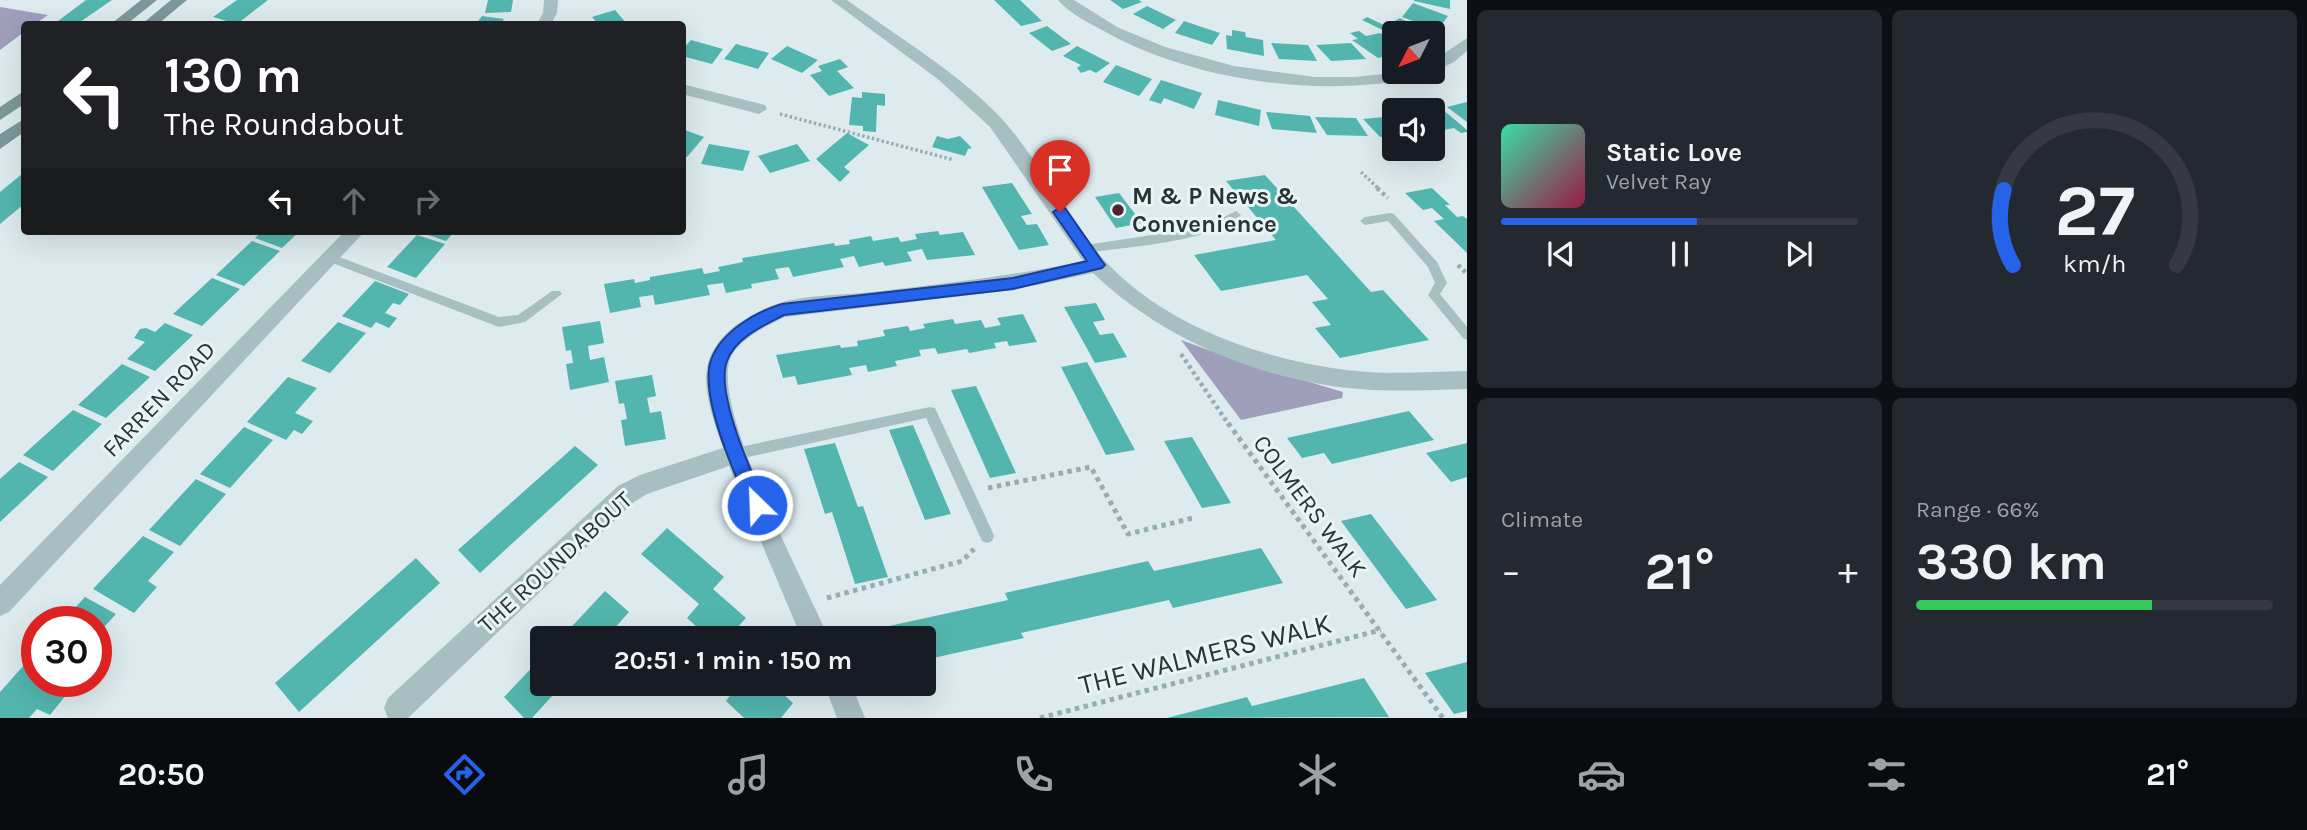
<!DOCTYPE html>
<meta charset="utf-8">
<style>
:root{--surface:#171b24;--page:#242831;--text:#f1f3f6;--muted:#9ea1a6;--line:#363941;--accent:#2563eb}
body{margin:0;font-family:Karla,sans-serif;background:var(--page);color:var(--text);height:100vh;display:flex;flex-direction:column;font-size:26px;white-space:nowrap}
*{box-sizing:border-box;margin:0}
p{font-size:23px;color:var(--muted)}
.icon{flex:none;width:38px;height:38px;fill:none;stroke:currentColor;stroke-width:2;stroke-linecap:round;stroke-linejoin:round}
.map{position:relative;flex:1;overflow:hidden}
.sheet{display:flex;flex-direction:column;gap:10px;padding:10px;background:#0d0f14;width:840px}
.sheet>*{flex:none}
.top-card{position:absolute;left:21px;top:21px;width:665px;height:214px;border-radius:7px;box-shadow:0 7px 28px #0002;background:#202124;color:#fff;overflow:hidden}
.needle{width:46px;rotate:228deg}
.fabs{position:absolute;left:1382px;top:21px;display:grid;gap:14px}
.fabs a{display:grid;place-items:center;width:63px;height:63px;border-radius:7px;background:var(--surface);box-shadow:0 7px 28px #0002;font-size:35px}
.speed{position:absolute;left:21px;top:606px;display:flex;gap:14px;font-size:35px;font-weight:700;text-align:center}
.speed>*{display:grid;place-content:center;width:91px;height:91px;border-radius:50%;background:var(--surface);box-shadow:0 7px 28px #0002;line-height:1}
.speed .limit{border:10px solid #d22;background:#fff;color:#111}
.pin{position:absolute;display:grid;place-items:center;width:60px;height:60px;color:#fff;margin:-72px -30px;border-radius:50% 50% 50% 0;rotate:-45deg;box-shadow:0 0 7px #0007}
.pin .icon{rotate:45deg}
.me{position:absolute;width:77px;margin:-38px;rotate:336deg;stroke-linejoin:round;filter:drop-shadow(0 0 5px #0008)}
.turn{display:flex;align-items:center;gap:24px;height:147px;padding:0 28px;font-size:32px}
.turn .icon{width:91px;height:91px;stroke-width:2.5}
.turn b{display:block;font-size:49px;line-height:60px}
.lanes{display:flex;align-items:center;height:66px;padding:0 28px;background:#0003;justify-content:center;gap:35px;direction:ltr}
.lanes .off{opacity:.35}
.big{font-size:52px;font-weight:700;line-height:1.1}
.sheet .tile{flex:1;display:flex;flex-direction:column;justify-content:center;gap:10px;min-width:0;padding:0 24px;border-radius:10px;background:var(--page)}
.sheet .dial{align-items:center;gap:0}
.dial svg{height:182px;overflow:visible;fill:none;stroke:var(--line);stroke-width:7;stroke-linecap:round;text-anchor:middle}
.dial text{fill:var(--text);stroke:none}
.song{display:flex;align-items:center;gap:21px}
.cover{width:84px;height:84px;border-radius:10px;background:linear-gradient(135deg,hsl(160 70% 55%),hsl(340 70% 35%))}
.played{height:7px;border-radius:4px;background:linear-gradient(90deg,var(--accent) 55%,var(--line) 55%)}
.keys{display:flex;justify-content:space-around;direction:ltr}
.heat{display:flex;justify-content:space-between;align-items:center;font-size:38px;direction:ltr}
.charge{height:10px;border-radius:5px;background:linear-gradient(90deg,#34c759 66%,var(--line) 0)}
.sheet .tiles{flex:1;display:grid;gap:10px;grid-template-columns:repeat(2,1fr)}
.trip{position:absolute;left:530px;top:626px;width:406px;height:70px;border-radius:7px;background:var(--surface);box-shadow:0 7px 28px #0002;font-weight:700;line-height:70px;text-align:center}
.dock{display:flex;height:112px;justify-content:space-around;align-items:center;background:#090b0e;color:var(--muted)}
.dock .icon{width:49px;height:49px}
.dock .active{color:var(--accent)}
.dock b{font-size:32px;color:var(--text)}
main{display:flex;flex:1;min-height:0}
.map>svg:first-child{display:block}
.green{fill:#9f9fbc}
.building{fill:#53b6ae}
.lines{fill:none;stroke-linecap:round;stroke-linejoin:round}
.path-far2{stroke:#95aeb1;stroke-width:3.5;stroke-dasharray:2.5 2.5;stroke-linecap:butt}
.path-far1{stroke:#95aeb1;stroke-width:4.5;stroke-dasharray:3.5 3.5;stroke-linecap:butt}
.path{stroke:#95aeb1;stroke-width:5;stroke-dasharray:4.5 4.5;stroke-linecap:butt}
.lane{fill:#a8bfc2;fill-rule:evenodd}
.street{fill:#a8bfc2;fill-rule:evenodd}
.secondary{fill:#7c9899;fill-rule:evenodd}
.route{fill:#2563eb;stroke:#184099;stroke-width:2}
.poi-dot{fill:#50242f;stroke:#e9f4f7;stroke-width:2.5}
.labels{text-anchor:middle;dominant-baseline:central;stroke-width:6;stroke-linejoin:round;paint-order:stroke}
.poi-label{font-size:24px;font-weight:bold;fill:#293434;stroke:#e9f4f7;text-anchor:start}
.street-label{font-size:24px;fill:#293434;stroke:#e9f4f7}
.near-street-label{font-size:28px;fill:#293434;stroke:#e9f4f7}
</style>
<main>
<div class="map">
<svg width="1467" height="718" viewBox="0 0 1467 718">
<rect width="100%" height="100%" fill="#ddebef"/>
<path class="green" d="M 0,7 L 48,15 L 35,24 L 24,24 L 24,32 L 0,50 Z
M 1181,340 L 1242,362 L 1343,392 L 1342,398 L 1241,420 Z"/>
<path class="building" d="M 86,0 L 112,0 L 77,24 L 54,24 Z
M 237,0 L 268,0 L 237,24 L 213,17 Z
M 488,0 L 513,0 L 511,12 L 485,13 Z
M 994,0 L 1020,0 L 1042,21 L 1021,26 Z
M 1110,0 L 1139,0 L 1142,2 L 1123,9 Z
M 1414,0 L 1450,0 L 1450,9 L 1414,1 Z
M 1413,3 L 1448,16 L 1438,30 L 1402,17 Z
M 1147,6 L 1176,20 L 1163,29 L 1133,14 Z
M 615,10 L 627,24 L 598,24 L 592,17 Z
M 482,16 L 504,19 L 501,24 L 476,24 Z
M 1367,17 L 1386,26 L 1400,18 L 1430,33 L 1395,33 L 1395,36 L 1362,20 Z
M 1184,21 L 1220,33 L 1212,45 L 1175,33 Z
M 1047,26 L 1071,44 L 1052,51 L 1029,33 Z
M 1232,30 L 1245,32 L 1246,37 L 1263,40 L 1264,56 L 1227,49 L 1226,35 L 1232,36 Z
M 1359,31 L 1366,36 L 1380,33 L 1395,43 L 1395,54 L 1378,58 L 1352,40 L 1358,39 L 1350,33 Z
M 691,40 L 723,49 L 712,64 L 682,56 L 682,50 Z
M 1271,43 L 1308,45 L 1317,61 L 1279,59 Z
M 1351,43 L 1366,59 L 1331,61 L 1316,45 Z
M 736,44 L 769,53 L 758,69 L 724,59 Z
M 787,46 L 818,60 L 802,73 L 771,59 Z
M 1077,46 L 1110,63 L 1096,73 L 1090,70 L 1081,73 L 1077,68 L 1081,65 L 1063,56 Z
M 840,59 L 848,67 L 837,71 L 854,88 L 829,96 L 810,75 L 822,71 L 818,66 Z
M 1116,65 L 1152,79 L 1139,96 L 1103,82 Z
M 1161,80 L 1202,93 L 1194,109 L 1164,98 L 1161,104 L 1149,100 Z
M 862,92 L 885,94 L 885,106 L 877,105 L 876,132 L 863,131 L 863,126 L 849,125 L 852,97 L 862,98 Z
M 1218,100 L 1261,110 L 1259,126 L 1215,115 Z
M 1467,102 L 1467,122 L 1447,107 Z
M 1441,108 L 1467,130 L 1467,132 L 1461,133 L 1454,128 L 1437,131 L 1442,135 L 1433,136 L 1433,110 Z
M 1266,112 L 1310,116 L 1317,133 L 1272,129 Z
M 1395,116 L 1395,136 L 1380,137 L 1363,119 Z
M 1315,117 L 1356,118 L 1368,136 L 1327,135 Z
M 682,129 L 704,137 L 687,157 L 682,155 Z
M 847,133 L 869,145 L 844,167 L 850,172 L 840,182 L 816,159 Z
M 937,136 L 948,139 L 960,136 L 972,148 L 968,149 L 965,156 L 932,147 Z
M 709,144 L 750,151 L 743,171 L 701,164 Z
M 797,144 L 810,161 L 770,173 L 758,156 Z
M 22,174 L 24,175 L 24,204 L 0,224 L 0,192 Z
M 1265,175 L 1371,292 L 1383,290 L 1429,340 L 1340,358 L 1315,328 L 1331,325 L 1312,302 L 1328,299 L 1307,275 L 1221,291 L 1194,255 L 1276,240 L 1226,181 Z
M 1012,183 L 1032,214 L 1021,216 L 1027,225 L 1037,224 L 1049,245 L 1019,250 L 982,187 Z
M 1432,188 L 1450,205 L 1445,205 L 1457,217 L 1463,216 L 1467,219 L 1467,253 L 1434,221 L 1444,219 L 1432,208 L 1423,210 L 1405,193 Z
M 1119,193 L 1142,223 L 1116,228 L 1095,197 Z
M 262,231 L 300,231 L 282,248 L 255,238 Z
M 417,231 L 455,231 L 446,241 Z
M 938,231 L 940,235 L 963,232 L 975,255 L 927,260 L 922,249 L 907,252 L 912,261 L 885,266 L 883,262 L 859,267 L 854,256 L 840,259 L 844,267 L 793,277 L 789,267 L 775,269 L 779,279 L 751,284 L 752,288 L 726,293 L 723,283 L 707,285 L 710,295 L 655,305 L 653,295 L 639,297 L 641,307 L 610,313 L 604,284 L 634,279 L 635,283 L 650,280 L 650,277 L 702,268 L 704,274 L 720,271 L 718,267 L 743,262 L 742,258 L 834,243 L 835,246 L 850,244 L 849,240 L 871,236 L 873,241 L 898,237 L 901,242 L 917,239 L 915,234 Z
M 417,235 L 445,244 L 416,278 L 387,267 Z
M 252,241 L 280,251 L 244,286 L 216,275 Z
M 212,278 L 240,289 L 202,326 L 173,314 Z
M 375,281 L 409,294 L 400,305 L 393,303 L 385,313 L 397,318 L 389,328 L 376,322 L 371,328 L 342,316 Z
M 1096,303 L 1105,320 L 1093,322 L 1100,335 L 1113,333 L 1127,357 L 1095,363 L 1064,307 Z
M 1023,314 L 1037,342 L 1009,346 L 1007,341 L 994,343 L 996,348 L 969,353 L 967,349 L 938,354 L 935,348 L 919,350 L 921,356 L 895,361 L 897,366 L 868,372 L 866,365 L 849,368 L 852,375 L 798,385 L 795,376 L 783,378 L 776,355 L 840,345 L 841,348 L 858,346 L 857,341 L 885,336 L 883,330 L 908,326 L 910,331 L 925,328 L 923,324 L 953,319 L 955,324 L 981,320 L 985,328 L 1001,325 L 997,318 Z
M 600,321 L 604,343 L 588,346 L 590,360 L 604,357 L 609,382 L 570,390 L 566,364 L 573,363 L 571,350 L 566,351 L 562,327 Z
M 338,322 L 366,333 L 330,373 L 301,361 Z
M 165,323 L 193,335 L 155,371 L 127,359 L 145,342 L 134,338 L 140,329 L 146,328 L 155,332 Z
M 1087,362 L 1135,450 L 1106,455 L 1061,367 Z
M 122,364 L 150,377 L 106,418 L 78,405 Z
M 652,375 L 656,396 L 647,398 L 650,413 L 661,411 L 666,439 L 625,446 L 621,420 L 627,419 L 624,403 L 619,404 L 615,381 Z
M 288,377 L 317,388 L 295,413 L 313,421 L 302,434 L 294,430 L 286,440 L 247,422 Z
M 976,386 L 1016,473 L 990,478 L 951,390 Z
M 73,410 L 102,424 L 53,471 L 23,455 Z
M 1409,411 L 1434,440 L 1332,464 L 1324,453 L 1302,458 L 1287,438 Z
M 913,425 L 951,514 L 925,520 L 889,430 Z
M 244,427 L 273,440 L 230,488 L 200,474 Z
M 1192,437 L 1231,503 L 1202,508 L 1164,441 Z
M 835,443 L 858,507 L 863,506 L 888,577 L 855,584 L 832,512 L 825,514 L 804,449 Z
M 1467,443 L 1467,477 L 1451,482 L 1426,453 Z
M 575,446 L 598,465 L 480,573 L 458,550 Z
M 19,462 L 48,477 L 0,522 L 0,479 Z
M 196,479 L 226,494 L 180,546 L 149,530 Z
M 1371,514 L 1437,600 L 1406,609 L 1341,521 Z
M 667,528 L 724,577 L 713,589 L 746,618 L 735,630 L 745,639 L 710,639 L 687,618 L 699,604 L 641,554 Z
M 143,536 L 174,552 L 148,581 L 157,587 L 134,613 L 93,589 Z
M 1261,548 L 1283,583 L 1173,608 L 1169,600 L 1021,633 L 1024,638 L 924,660 L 924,639 L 893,639 L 889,626 L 1008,600 L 1005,593 L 1148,561 L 1154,571 Z
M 416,558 L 440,583 L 299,712 L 275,683 Z
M 605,591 L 629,612 L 605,639 L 560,639 Z
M 85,597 L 116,614 L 96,636 L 96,621 L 63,621 Z
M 542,657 L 542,684 L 563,684 L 532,718 L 524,718 L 504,697 Z
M 1467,662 L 1467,711 L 1454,714 L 1425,673 Z
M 24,665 L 37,672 L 37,681 L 53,681 L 70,690 L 50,715 L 37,709 L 29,718 L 0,718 L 0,692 Z
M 1364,678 L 1389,717 L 1167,718 L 1247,697 L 1252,706 Z
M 732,684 L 772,684 L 793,703 L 781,718 L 744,718 L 726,701 L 736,688 Z"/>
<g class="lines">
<path class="path-far2" d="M 780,114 L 954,160
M 1361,172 L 1379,189"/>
<path class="path-far1" d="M 1377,188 L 1388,198
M 1458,265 L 1467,274
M 1181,354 L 1229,425"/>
<path class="path" d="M 1228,423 L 1443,718
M 988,488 L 1091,467 L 1128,534 L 1193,518
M 827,598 L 962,561 L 974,549
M 1040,718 L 1381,630"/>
<path class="lane" d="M 1236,211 L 1241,215 C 1215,242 1124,247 1086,253 L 1080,249 L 1086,245 L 1185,230 L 1218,220 Z
M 1390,213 L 1394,214 L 1437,262 L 1447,283 L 1440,294 L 1467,327 L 1467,340 L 1463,338 L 1428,295 L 1435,283 L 1428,267 L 1388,221 L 1365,225 L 1360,221 L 1365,217 Z
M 331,254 L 499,317 L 518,315 L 552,291 L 560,291 L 562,294 L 525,322 L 499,327 L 327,261 L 325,258 Z
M 930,407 L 935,408 L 992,531 L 994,536 L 992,541 L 987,543 L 982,541 L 926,418 L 735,460 L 730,458 L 728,454 L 730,450 L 735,448 Z"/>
<path class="street" d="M 544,0 L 558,0 L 557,13 L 551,24 L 537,24 L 543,13 Z
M 831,0 L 847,0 C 899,38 958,72 1002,119 C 1041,162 1065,218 1104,260 C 1164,325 1260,359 1346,370 C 1386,375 1427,372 1467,371 L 1467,389 C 1431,390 1395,392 1359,389 C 1263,381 1163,340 1093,273 L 1013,290 L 785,317 C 767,326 738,339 730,359 C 712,411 806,584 829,639 L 802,639 L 729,466 L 647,494 L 634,502 L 408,718 L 388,718 L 384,708 L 388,698 L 618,486 L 640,475 L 723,448 C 714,421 698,382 711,355 C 723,329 752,313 777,304 C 801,295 845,295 872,292 C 943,284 1013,276 1083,261 L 990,127 L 939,80 Z
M 1058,0 L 1074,0 L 1117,27 L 1165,47 L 1234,66 L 1315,77 L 1354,77 L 1403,72 L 1431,72 L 1429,75 C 1327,100 1193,82 1102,30 C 1087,22 1069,13 1058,0 Z
M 1467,38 L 1467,51 L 1454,62 L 1433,72 L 1433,61 Z
M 682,84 L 765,105 L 767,109 L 759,114 L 682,94 Z
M 345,231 L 365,231 L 9,612 L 0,616 L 0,585 Z
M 824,684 L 851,684 L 865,718 L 837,718 Z"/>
<path class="secondary" d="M 141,0 L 157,0 L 127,24 L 111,24 Z
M 171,0 L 187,0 L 158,24 L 142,24 Z
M 24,91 L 24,104 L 0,120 L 0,107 Z
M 24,119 L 24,132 L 0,149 L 0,134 Z"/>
</g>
<path class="route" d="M 1060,207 L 1065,208 L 1102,261 L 1105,265 L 1102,268 L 1013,289 L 784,315 C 764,325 735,338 727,361 C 715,393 752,474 766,505 L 763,510 L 757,513 L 751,510 C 735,476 699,395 711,360 C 721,332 755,312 782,304 L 1013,278 L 1087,261 L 1053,212 Z"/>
<circle class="poi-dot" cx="1118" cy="210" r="7"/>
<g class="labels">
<g class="poi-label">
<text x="1132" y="196">M &amp; P News &amp;<tspan x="1132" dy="28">Convenience</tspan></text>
</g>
<g class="street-label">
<text transform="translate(159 399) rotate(-46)">FARREN ROAD</text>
<text transform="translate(1310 506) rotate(53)">COLMERS WALK</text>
<text transform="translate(555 562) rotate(-42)">THE ROUNDABOUT</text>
</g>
<g class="near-street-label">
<text transform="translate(1205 654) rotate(-14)">THE WALMERS WALK</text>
</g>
</g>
</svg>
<div class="fabs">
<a><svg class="needle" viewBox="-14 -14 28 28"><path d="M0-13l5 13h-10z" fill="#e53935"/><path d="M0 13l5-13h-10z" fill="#9ea1a6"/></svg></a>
<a><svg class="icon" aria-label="sound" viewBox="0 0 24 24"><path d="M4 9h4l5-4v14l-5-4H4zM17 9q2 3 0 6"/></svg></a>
</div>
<div class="speed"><div class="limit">30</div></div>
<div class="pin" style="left:1060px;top:212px;background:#d93025"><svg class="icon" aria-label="arrive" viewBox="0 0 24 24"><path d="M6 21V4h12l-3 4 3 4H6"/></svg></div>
<svg class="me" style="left:757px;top:505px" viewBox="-20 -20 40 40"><circle r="17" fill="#2563eb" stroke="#fff" stroke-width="3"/><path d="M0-11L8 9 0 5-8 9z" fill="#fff"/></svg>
<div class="trip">20:51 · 1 min · 150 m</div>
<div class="top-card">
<div class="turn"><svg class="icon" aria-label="left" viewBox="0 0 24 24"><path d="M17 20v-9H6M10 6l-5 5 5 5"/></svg><div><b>130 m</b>The Roundabout</div></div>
<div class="lanes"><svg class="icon" aria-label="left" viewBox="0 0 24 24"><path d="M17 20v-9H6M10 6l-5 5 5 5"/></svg><svg class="icon off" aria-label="ahead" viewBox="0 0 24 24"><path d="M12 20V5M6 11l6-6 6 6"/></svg><svg class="icon off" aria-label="right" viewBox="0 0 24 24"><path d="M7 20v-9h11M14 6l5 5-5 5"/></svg></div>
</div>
</div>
<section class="sheet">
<div class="tiles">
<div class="tile">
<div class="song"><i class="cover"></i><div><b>Static Love</b><p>Velvet Ray</p></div></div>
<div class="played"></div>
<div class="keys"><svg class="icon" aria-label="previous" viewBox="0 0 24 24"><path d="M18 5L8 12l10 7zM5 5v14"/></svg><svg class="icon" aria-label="pause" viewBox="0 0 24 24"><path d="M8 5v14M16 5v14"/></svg><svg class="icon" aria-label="next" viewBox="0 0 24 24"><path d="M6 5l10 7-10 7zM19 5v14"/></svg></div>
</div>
<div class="tile dial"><svg viewBox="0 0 100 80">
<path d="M14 69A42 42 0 1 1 86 69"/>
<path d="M14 69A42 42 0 0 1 10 36" stroke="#2563eb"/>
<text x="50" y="56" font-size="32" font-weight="700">27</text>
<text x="50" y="72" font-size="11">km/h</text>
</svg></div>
<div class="tile"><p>Climate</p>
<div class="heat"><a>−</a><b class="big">21°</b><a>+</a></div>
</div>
<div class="tile"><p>Range · 66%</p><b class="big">330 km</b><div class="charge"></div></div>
</div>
</section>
</main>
<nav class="dock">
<b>20:50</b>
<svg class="icon active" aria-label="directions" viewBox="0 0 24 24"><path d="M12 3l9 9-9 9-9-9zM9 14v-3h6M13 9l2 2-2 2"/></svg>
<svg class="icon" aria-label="music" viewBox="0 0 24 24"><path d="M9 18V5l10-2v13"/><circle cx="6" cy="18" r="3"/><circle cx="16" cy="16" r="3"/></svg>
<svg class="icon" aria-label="phone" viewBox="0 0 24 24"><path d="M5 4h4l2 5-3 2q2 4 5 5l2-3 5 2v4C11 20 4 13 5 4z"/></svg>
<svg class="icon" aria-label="climate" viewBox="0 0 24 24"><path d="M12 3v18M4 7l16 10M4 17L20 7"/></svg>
<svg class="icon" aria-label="car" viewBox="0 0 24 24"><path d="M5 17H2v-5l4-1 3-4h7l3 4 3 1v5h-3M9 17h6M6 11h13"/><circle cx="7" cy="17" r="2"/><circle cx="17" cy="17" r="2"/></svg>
<svg class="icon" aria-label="filters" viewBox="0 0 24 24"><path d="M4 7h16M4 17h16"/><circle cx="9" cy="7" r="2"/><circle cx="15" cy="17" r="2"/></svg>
<b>21°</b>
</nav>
